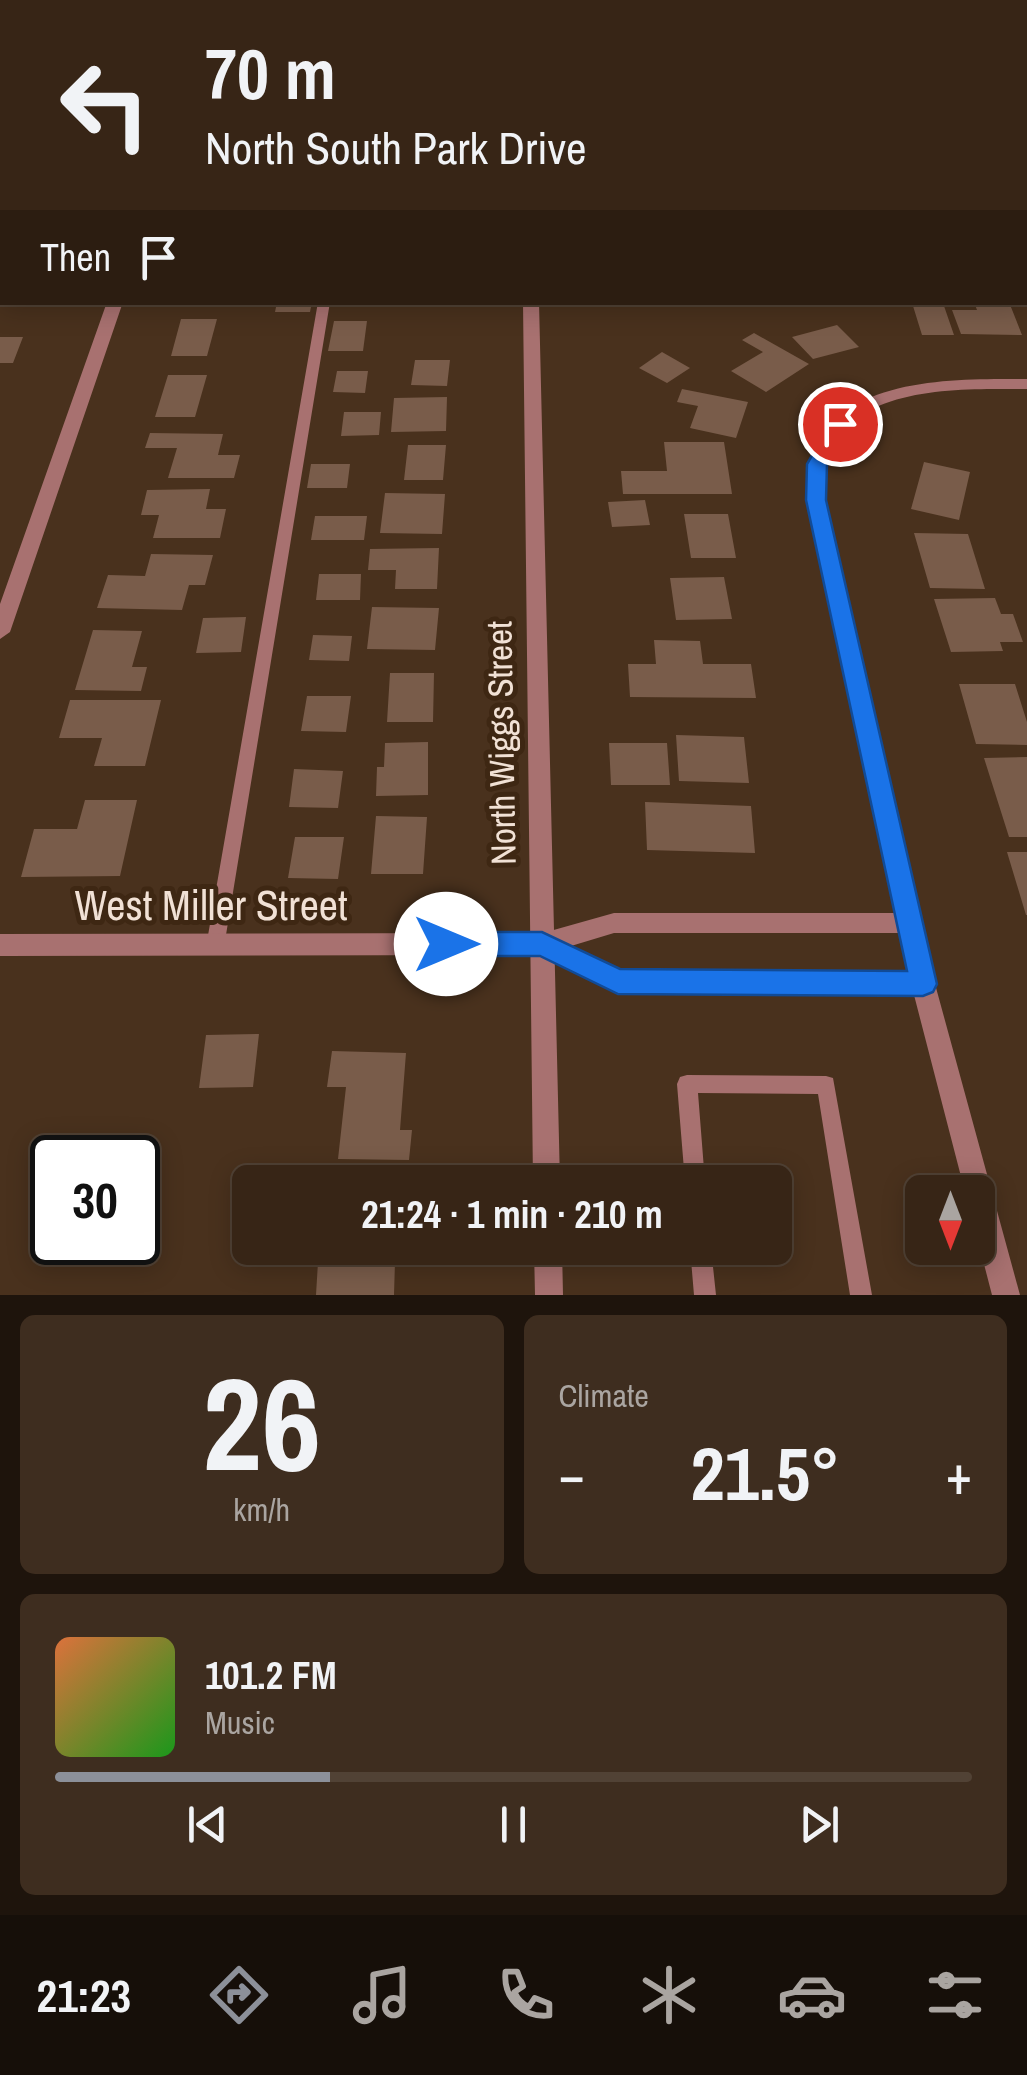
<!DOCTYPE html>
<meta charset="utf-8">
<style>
:root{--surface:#372516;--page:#3e2d1f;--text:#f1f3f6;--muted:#aaa5a1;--line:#514235;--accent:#8c9099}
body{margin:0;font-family:"Archivo Narrow",sans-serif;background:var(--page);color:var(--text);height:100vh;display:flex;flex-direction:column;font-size:38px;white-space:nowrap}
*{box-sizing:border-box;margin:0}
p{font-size:32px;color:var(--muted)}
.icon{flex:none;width:55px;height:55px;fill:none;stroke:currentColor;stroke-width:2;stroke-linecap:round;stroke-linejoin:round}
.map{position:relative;height:1295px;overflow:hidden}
.sheet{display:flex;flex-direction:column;gap:20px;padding:20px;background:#1e140c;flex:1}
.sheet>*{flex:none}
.hud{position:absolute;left:0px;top:0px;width:1028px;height:305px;box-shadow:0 5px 25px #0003,0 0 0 2px var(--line);background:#372516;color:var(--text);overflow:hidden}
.needle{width:65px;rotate:180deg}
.tools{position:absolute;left:905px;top:1175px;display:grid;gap:20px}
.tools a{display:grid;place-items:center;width:90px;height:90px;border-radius:15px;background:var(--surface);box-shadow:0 5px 25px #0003,0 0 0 2px var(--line);font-size:50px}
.speed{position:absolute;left:30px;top:1135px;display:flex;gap:20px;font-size:50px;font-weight:700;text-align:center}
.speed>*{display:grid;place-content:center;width:130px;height:130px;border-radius:50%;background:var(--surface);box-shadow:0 5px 25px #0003,0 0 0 2px var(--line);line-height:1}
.speed .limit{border:5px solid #111;border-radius:15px;background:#fff;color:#111}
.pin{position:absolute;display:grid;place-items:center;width:85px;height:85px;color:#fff;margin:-42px;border:5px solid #fff;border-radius:50%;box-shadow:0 2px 10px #0007}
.me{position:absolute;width:110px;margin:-55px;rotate:90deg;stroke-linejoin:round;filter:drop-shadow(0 0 8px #0008)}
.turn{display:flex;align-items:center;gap:35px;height:210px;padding:0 40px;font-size:45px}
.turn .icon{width:130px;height:130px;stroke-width:2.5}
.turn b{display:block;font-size:70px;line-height:85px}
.then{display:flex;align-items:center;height:95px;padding:0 40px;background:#0003;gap:20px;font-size:38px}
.big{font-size:75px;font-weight:800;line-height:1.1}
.sheet .tile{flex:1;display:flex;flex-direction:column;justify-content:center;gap:15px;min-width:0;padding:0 35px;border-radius:15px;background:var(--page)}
.sheet .dial{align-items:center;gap:0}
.dial b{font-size:130px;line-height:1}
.song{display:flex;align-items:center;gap:30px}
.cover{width:120px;height:120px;border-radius:15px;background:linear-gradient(135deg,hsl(20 70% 55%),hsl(120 70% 35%))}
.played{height:10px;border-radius:5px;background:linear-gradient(90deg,var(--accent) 30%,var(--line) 30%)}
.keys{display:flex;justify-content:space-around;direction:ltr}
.heat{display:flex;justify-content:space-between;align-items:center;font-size:55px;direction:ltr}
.sheet .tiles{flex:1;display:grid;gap:20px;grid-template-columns:1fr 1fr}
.tile:last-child{grid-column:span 2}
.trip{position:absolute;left:232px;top:1165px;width:560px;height:100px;border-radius:15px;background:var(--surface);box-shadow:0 5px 25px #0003,0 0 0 2px var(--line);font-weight:800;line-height:100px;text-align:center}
.dock{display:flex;height:160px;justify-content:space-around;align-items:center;background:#160f09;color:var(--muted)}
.dock .icon{width:70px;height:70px}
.dock .current{color:var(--accent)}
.dock b{font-size:45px;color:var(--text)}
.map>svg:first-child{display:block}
.building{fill:#795c4a}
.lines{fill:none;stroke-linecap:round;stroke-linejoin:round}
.service{fill:#a87170;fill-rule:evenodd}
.minor{fill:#a87170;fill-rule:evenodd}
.tertiary{fill:#a87170;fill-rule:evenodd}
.route{fill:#1a73e8;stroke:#114b97;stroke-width:2.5}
.labels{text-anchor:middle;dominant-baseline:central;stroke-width:10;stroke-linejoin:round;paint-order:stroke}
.street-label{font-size:35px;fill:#f1e1d5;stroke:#3e2713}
.near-street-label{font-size:42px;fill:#f1e1d5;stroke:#3e2713}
</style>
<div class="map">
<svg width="1027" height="1295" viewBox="0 0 1027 1295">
<rect width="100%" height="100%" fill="#49311d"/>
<path class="building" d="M 277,302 L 312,302 L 310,312 L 275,312 Z
M 974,302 L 1009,302 L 1022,335 L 961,334 L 952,310 L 977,310 Z
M 913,306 L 944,306 L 954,335 L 922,335 Z
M 181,319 L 217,319 L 207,356 L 171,356 Z
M 334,321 L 367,321 L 363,351 L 328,351 Z
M 837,325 L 859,347 L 813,359 L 792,337 Z
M 754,333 L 809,364 L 766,392 L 731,371 L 763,352 L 742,340 Z
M 0,337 L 23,337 L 13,363 L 0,363 Z
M 662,352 L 690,368 L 667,383 L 639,368 Z
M 415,360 L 450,360 L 447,386 L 411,385 Z
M 337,371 L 368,371 L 365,393 L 333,392 Z
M 168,375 L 207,375 L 195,417 L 155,417 Z
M 682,389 L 748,402 L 736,438 L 690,428 L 698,406 L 677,402 Z
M 447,397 L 446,431 L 391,432 L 394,398 Z
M 344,412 L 381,412 L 379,435 L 341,436 Z
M 150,433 L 223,434 L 218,455 L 240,455 L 234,478 L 168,478 L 177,448 L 145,448 Z
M 664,442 L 724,442 L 732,494 L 623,494 L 621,471 L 667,471 Z
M 408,445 L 446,445 L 443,480 L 404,480 Z
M 924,462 L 970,472 L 959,520 L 911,509 Z
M 311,464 L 350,464 L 347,488 L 307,488 Z
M 210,489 L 206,509 L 226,509 L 220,538 L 153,538 L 159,515 L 141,515 L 147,490 Z
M 385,493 L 445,494 L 442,534 L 380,533 Z
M 645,500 L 650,525 L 612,527 L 608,502 Z
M 684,514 L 728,514 L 736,558 L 691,558 Z
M 315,516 L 367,516 L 364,540 L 311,540 Z
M 914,533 L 968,534 L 985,589 L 930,588 Z
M 439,548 L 437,589 L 395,589 L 396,570 L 368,570 L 370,549 Z
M 151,554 L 213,555 L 205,585 L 189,585 L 182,610 L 97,608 L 108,575 L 145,576 Z
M 319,574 L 361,574 L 360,600 L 316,600 Z
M 724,577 L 732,619 L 676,620 L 670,578 Z
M 995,598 L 1001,614 L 1013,614 L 1023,642 L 1000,642 L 1003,651 L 951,652 L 934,599 Z
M 372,607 L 439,608 L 435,650 L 367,649 Z
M 246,617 L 241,652 L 196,653 L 203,618 Z
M 93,630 L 142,631 L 132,667 L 147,667 L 141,691 L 75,690 Z
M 313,635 L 352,636 L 349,661 L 309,660 Z
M 654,640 L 700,641 L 703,664 L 751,664 L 756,698 L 630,697 L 628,664 L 656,664 Z
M 390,673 L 434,673 L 433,722 L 387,722 Z
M 959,684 L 1015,684 L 1027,722 L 1027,745 L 976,744 Z
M 307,696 L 351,696 L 346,732 L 301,731 Z
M 70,700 L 161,700 L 145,766 L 94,766 L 102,738 L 59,738 Z
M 676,735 L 744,737 L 749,783 L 679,781 Z
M 428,742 L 428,795 L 376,796 L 377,767 L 384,767 L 385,743 Z
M 609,743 L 667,743 L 670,785 L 611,785 Z
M 1027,757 L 1027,837 L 1009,837 L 984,758 Z
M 294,769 L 343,771 L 338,808 L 289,807 Z
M 85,800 L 137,800 L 120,876 L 21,877 L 34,829 L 77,829 Z
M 645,802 L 751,806 L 755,853 L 647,850 Z
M 376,816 L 427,817 L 423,874 L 371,874 Z
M 295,837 L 344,837 L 338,879 L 288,878 Z
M 1007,852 L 1027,852 L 1027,915 L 1026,915 Z
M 259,1034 L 253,1087 L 199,1088 L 206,1035 Z
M 332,1051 L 406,1053 L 400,1130 L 412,1130 L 409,1160 L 338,1159 L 346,1087 L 327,1087 Z
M 318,1262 L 395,1262 L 394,1295 L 316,1295 Z"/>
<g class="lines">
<path class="service" d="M 64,0 L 73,0 L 71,2 L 63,2 Z
M 371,0 L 379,0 L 379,2 L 371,2 Z
M 677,0 L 685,0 L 686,2 L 678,2 Z
M 984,0 L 992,0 L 993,2 L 985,2 Z
M 1025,64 L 1027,65 L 1027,74 L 1025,73 Z
M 2,123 L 2,133 L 0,134 L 0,124 Z
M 318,302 L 330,302 L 224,947 L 221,953 L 215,955 L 209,953 L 206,947 Z
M 687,1075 L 826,1076 L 833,1078 L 872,1295 L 850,1295 L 818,1094 L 698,1093 L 705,1182 L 685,1182 L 677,1084 L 680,1077 Z
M 690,1248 L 711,1248 L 716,1295 L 694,1295 Z"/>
<path class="minor" d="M 827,0 L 839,0 L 840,2 L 829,2 Z
M 0,237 L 2,237 L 2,245 L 0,245 Z
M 1025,240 L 1027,240 L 1027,248 L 1025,248 Z
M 107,302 L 123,302 L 10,632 L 0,639 L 0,604 Z
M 1027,379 L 1027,389 C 965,389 849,383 829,460 C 825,472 826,487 825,499 L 935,984 L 1020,1295 L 992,1295 L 978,1241 L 978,1192 L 965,1192 L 914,995 L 618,993 L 541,955 L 0,956 L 0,934 L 543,933 L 614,913 L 895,913 L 807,499 C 808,487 808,472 811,460 C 835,375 957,379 1027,379 ZM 614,933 L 900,933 L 908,973 L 620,971 L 571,946 Z"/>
<path class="tertiary" d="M 521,0 L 533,0 L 533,2 L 522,2 Z
M 523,302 L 539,302 L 560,1182 L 533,1182 Z
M 534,1248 L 562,1248 L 563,1295 L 535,1295 Z"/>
</g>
<path class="route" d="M 840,418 L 850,424 L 827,464 L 826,500 L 937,984 L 933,992 L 923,996 L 618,994 L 540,956 L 446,956 L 436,953 L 432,944 L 436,935 L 446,932 L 542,932 L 620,969 L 907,971 L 806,500 L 807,464 L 833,419 Z"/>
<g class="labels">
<g class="street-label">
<text transform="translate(501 743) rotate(-91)">North Wiggs Street</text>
</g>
<g class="near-street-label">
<text x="211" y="905">West Miller Street</text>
</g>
</g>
</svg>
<div class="tools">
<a><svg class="needle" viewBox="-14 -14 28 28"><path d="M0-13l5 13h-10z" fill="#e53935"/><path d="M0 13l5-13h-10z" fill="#aaa5a1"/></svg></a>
</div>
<div class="speed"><div class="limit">30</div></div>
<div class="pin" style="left:840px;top:424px;background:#d93025"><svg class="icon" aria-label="arrive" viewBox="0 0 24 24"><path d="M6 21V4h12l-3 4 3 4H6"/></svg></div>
<svg class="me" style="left:446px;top:944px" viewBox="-20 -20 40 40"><circle r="19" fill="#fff"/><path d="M0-13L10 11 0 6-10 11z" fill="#1a73e8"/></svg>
<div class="trip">21:24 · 1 min · 210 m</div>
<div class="hud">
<div class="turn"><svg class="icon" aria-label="left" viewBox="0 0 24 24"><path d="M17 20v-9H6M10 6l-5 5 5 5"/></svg><div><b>70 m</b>North South Park Drive</div></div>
<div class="then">Then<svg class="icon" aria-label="arrive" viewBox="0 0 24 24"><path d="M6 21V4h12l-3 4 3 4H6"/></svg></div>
</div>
</div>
<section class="sheet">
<div class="tiles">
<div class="tile dial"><b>26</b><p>km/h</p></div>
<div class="tile"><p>Climate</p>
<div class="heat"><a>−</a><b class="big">21.5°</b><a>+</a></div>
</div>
<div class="tile">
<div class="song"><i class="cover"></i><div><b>101.2 FM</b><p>Music</p></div></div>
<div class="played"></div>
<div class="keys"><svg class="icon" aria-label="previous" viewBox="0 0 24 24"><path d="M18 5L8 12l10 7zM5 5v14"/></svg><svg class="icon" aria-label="pause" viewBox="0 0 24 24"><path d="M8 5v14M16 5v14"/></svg><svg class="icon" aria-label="next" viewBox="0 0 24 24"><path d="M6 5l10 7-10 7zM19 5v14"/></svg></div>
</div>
</div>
</section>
<nav class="dock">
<b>21:23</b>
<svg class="icon current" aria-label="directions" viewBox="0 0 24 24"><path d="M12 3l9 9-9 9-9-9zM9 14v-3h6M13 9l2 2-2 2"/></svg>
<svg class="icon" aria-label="music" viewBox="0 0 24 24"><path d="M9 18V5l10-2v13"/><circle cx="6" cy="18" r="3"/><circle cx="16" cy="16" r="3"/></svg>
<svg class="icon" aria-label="phone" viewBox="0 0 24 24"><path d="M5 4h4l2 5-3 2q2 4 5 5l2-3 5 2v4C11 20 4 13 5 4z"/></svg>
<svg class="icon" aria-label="climate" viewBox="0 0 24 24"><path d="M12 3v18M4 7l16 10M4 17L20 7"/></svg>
<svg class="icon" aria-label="car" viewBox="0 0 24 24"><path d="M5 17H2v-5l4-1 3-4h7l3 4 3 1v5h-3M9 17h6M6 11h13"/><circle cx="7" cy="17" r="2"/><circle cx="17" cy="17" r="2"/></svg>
<svg class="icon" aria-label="filters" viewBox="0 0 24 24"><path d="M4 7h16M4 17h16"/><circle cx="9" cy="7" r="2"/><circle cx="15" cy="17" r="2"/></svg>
</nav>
